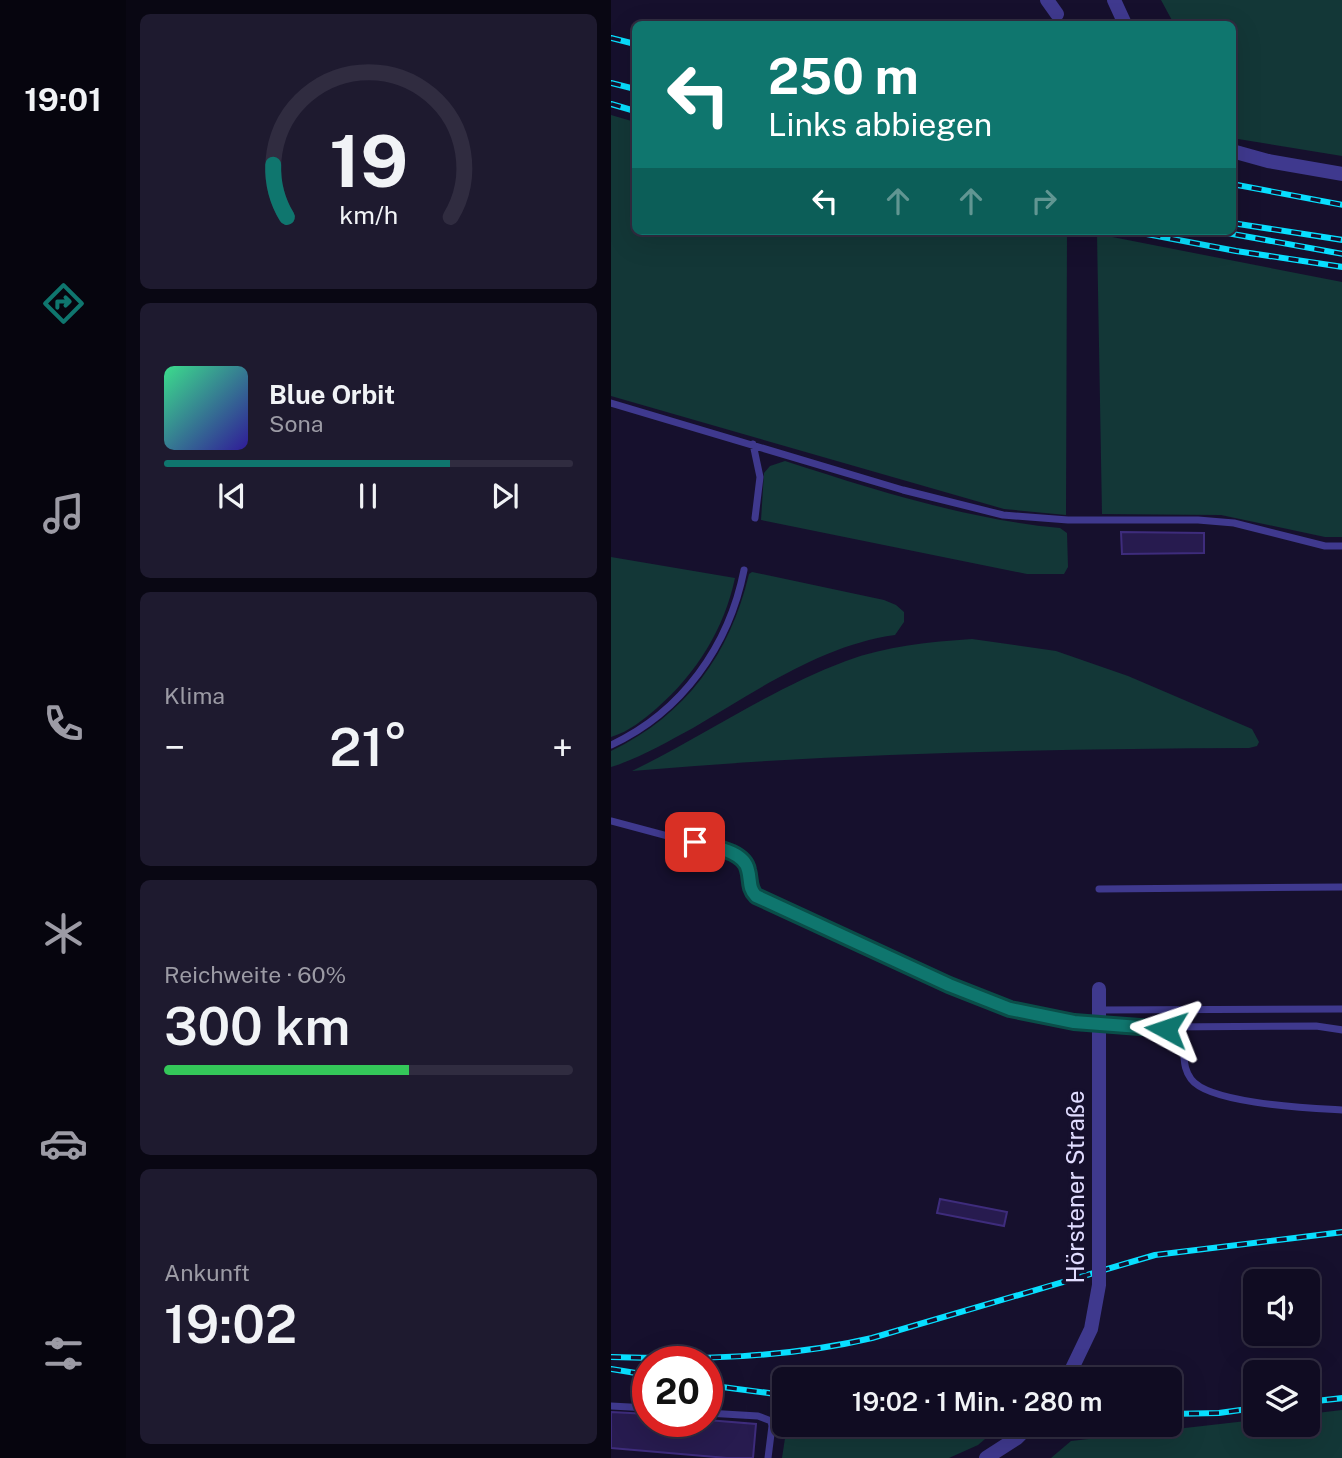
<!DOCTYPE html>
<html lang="de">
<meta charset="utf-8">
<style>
:root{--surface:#100c22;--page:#1e1a2f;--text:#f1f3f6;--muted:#9c9ba5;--line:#302c40;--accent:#0f766e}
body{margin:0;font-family:"Public Sans",sans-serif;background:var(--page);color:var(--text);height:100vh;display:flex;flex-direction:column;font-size:26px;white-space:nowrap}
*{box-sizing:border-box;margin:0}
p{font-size:23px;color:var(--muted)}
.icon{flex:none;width:38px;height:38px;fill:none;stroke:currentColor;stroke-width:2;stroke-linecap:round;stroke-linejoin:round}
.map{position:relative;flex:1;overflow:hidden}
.details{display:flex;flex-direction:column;gap:14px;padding:14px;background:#090713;width:485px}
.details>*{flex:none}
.guide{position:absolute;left:21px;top:21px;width:604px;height:214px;border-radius:10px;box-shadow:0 7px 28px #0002,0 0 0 2px var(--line);background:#0f766e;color:#fff;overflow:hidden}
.fabs{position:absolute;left:632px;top:1269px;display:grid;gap:14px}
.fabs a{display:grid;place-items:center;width:77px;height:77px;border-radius:10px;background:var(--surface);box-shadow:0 7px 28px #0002,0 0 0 2px var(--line);font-size:35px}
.speed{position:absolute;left:21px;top:1346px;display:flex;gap:14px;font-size:35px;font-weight:700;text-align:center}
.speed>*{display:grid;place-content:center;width:91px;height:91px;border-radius:50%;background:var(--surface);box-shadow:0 7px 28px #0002,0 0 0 2px var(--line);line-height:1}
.speed .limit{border:10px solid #d22;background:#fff;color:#111}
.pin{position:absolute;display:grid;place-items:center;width:60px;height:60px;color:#fff;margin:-30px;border-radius:14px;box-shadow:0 4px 10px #0006}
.me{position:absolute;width:77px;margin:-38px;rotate:275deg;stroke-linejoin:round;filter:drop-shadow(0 0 5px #0008)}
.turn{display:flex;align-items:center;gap:24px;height:147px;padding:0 21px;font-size:32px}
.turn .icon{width:91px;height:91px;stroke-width:2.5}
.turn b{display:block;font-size:49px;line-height:60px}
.lanes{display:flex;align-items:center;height:66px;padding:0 21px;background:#0003;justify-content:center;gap:35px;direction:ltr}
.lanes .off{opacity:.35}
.big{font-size:52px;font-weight:600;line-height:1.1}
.details .tile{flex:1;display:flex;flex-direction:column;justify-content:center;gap:10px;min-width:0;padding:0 24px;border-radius:10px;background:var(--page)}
.details .dial{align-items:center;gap:0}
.dial svg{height:182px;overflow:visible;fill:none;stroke:var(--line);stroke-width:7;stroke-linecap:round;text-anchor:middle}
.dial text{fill:var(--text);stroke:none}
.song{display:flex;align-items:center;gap:21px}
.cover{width:84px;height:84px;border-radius:10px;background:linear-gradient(135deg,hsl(150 70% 55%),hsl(250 70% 35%))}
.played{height:7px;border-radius:4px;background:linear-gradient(90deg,var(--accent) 70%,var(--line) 70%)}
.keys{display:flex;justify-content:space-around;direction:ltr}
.heat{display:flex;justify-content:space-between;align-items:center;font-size:38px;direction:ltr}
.charge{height:10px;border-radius:5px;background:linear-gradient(90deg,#34c759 60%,var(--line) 0)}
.trip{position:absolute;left:161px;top:1367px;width:410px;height:70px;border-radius:10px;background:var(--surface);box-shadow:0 7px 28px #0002,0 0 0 2px var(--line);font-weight:600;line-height:70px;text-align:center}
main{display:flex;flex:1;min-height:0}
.dock{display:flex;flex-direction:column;width:126px;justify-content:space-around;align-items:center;background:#06050e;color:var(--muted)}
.dock .icon{width:49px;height:49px}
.dock .selected{color:var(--accent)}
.dock b{font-size:32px;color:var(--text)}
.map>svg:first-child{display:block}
.green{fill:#133737}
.building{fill:#271b4f;stroke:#3e2c7c;stroke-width:2}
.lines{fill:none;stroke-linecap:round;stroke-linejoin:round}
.service{stroke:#3f398e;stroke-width:7}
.minor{stroke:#3f398e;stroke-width:14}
.rail-casing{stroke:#08dfff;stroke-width:6}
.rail{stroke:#16102d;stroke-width:3.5;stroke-dasharray:10;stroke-linecap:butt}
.minor-bridge{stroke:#3f398e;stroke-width:14}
.route-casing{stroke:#0a4d48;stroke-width:18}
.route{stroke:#0f766e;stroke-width:12}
.labels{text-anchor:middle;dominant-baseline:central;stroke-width:7;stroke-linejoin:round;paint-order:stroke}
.street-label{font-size:24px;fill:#e1dcff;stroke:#16102d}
</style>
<main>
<nav class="dock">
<b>19:01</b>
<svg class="icon selected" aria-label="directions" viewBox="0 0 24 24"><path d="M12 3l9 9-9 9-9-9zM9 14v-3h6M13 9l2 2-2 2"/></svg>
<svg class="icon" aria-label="music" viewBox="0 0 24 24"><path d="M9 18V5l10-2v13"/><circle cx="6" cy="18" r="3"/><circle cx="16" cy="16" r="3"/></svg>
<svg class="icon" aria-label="phone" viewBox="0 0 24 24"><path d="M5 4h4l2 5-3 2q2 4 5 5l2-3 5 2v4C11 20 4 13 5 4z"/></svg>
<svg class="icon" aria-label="climate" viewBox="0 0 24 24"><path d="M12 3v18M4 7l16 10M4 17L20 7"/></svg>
<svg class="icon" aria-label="car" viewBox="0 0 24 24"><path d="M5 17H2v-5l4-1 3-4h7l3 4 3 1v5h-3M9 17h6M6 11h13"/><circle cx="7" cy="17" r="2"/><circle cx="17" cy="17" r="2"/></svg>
<svg class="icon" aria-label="filters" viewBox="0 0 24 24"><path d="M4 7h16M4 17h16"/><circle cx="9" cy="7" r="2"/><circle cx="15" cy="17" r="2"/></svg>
</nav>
<section class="details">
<div class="tile dial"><svg viewBox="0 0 100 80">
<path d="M14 69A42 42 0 1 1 86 69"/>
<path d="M14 69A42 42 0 0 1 8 46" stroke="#0f766e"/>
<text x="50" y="56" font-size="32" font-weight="700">19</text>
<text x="50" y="72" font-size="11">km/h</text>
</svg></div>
<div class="tile">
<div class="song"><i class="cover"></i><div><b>Blue Orbit</b><p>Sona</p></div></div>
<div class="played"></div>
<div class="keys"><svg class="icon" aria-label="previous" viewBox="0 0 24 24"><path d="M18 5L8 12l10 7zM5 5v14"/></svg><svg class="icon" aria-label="pause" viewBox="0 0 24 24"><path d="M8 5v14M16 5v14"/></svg><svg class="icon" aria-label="next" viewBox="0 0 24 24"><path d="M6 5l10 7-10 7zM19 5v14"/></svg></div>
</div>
<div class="tile"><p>Klima</p>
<div class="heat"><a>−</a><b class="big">21°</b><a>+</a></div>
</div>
<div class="tile"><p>Reichweite · 60%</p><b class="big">300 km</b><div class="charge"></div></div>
<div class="tile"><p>Ankunft</p><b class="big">19:02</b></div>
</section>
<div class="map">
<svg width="732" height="1458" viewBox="0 0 732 1458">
<rect width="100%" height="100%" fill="#16102d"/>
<path class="green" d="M 550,0 L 731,0 L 731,156 L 621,138 L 621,24 L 563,24 Z
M 0,115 L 24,122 L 24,231 L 456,231 L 455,515 L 393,509 L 0,396 Z
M 486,234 L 731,282 L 731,537 L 714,537 L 610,515 L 491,514 Z
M 174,461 C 264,490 354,519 449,528 L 456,533 L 457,567 L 453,574 L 416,574 L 150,520 L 153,473 L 159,466 Z
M 0,557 L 124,578 C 113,629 86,673 46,708 C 32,720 19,731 0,737 Z
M 141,572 L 273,600 L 285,605 L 293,612 L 293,622 L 284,635 C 211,645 145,691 82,728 C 56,742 29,758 0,767 L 0,751 C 75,715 119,654 138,574 Z
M 361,639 L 445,651 L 517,676 L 641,729 L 648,742 L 646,746 L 638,748 C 432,749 226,753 21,771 C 93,736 160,689 235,661 C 275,646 318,642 361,639 Z
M 732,1410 L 731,1458 L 440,1458 L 460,1441 L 644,1420 L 644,1424 L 696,1424 L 697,1414 Z
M 291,1424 L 388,1427 L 367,1445 L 338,1458 L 171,1458 L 176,1425 Z"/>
<path class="building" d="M 510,532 L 593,533 L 593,553 L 511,554 Z
M 329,1199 L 396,1212 L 393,1226 L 326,1213 Z
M 0,1412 L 37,1414 L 37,1421 L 96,1420 L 145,1424 L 142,1458 L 116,1458 L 0,1448 Z"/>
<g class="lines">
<path class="service" d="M 0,403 L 292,490 L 392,515 L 457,520 L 587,520 L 623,523 L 714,546 L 732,546
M 142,444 L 149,477 L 144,518
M 0,745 C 71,712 118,646 133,570
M 0,821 L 124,854 C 144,868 132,883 145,896 L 338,985 L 399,1009 L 463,1022 L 555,1029 C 582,1043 566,1060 580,1079 C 598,1104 700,1108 732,1110
M 488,889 L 732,887
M 488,1010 L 732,1009
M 553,1027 L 705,1026 L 732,1030
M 0,1406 L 37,1408
M 96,1413 L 147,1416 L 160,1421 L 161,1426 L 157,1458"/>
<path class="minor" d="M 436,0 L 446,14
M 503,0 L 514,24
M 621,151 L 657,161 L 732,174
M 375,1458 L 406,1438 L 420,1424"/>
<defs>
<path id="rail" d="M 0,38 L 24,44
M 0,83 L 24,89
M 0,104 L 24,111
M 621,184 L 732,205
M 621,223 L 732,240
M 520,231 L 625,251 L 732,267
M 605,231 L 732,254
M 0,1357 C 87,1360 176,1358 261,1338 L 544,1255 L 732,1232
M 0,1369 L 37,1375
M 96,1385 L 173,1395
M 696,1402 L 732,1398
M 558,1414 L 608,1413 L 644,1408"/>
</defs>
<use href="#rail" class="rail-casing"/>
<use href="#rail" class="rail"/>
<path class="minor-bridge" d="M 456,1379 L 480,1329 L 488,1285 L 488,989"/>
</g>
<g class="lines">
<defs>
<path id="route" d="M 84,842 C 100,847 133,850 137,870 C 140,880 137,888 145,896 L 338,985 L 399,1009 L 463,1022 L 555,1029"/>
</defs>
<use href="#route" class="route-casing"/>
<use href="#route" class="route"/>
</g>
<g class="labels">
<g class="street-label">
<text transform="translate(464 1187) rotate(-90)">Hörstener Straße</text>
</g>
</g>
</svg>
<div class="fabs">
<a><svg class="icon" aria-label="sound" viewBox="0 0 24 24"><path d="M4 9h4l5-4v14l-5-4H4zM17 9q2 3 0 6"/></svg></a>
<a><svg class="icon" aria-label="layers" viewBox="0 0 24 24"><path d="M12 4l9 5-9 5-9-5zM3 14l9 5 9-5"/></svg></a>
</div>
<div class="speed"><div class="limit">20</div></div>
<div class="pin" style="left:84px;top:842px;background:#d93025"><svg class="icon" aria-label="arrive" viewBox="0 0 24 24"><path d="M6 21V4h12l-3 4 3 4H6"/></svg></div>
<svg class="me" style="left:555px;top:1029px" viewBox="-20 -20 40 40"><path d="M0-17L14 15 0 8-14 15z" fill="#0f766e" stroke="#fff" stroke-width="4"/></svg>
<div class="trip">19:02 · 1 Min. · 280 m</div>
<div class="guide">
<div class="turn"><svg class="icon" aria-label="left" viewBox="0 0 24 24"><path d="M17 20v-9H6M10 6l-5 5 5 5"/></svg><div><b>250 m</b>Links abbiegen</div></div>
<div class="lanes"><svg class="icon" aria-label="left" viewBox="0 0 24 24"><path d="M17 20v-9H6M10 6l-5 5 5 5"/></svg><svg class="icon off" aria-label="ahead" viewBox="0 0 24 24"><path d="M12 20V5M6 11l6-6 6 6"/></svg><svg class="icon off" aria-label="ahead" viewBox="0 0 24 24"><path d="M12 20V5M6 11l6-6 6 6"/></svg><svg class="icon off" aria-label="right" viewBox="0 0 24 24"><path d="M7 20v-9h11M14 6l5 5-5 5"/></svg></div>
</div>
</div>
</main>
